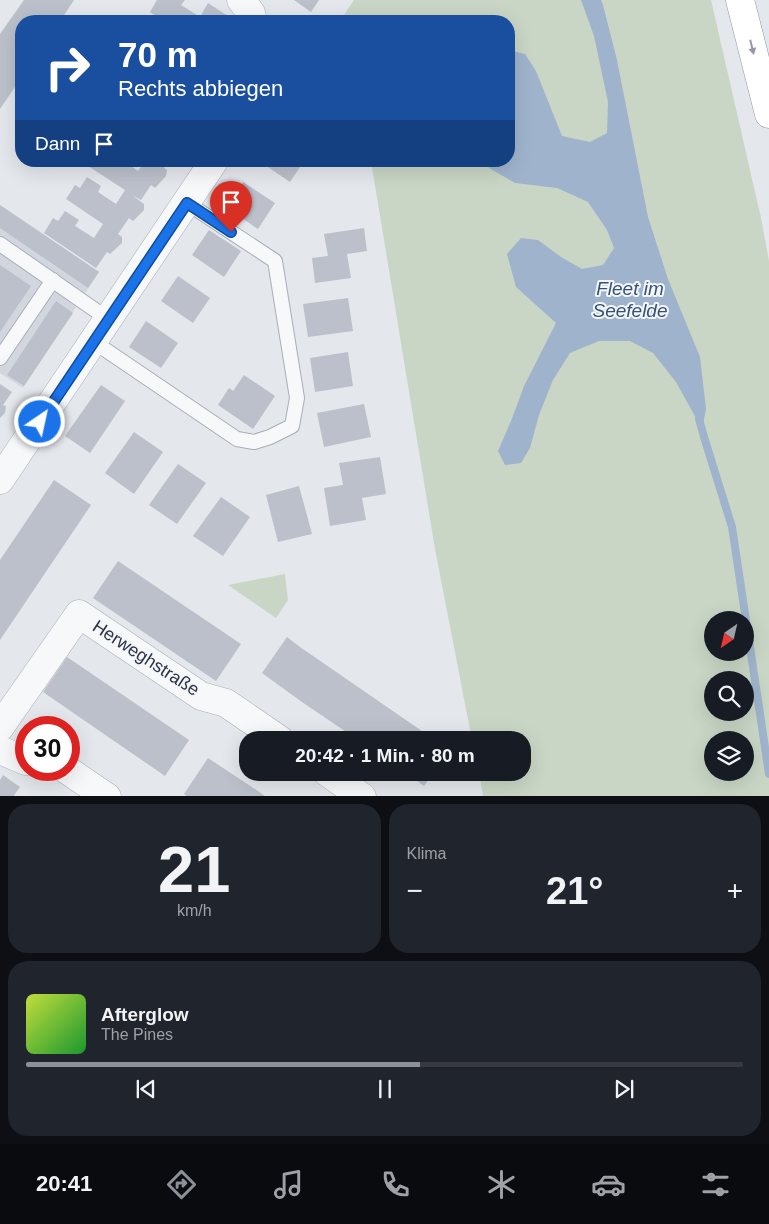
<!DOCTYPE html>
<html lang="de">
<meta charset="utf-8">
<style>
:root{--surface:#171b24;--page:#20242c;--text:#f1f3f6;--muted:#9ea1a6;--line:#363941;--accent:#8c9099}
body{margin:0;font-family:Helvetica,sans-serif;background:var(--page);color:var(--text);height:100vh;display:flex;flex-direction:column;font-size:19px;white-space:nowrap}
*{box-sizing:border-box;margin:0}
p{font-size:16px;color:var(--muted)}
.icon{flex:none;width:28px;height:28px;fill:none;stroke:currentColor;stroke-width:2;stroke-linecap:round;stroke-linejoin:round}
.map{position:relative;height:796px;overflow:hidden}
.panel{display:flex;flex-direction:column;gap:8px;padding:8px;background:#0d0f14;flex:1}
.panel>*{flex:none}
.top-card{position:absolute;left:15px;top:15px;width:500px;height:152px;border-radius:20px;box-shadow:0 5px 20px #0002;background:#1a4fa0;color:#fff;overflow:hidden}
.needle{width:32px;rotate:214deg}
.controls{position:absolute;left:704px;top:611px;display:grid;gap:10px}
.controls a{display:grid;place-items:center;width:50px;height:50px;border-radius:50%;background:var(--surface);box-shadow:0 5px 20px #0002;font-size:25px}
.speed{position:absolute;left:15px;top:716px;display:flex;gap:10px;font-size:25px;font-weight:700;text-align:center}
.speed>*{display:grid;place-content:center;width:65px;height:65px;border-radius:50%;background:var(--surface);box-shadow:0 5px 20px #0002;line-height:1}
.speed .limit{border:8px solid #d22;background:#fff;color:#111}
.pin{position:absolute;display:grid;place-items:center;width:42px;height:42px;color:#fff;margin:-51px -21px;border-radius:50% 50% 50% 0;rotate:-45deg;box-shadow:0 0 5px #0007}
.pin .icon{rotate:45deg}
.me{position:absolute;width:55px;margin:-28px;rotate:34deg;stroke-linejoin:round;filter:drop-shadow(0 0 4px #0008)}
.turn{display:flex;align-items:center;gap:18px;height:105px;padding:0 20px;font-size:22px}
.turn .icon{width:65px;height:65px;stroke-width:2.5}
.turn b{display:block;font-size:35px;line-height:42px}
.then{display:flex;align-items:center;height:48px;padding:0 20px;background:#0003;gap:10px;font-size:19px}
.big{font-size:38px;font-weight:800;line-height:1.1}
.panel .tile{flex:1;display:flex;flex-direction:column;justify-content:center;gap:8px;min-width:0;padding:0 18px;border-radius:20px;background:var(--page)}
.panel .dial{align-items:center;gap:0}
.dial b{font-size:65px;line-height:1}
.song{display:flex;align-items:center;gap:15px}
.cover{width:60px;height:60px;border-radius:8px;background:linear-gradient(135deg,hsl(70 70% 55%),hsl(130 70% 35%))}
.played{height:5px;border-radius:2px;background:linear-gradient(90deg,var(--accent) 55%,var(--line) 55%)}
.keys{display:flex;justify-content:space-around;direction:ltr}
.heat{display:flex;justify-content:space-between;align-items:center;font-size:28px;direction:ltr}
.panel .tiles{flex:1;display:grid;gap:8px;grid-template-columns:1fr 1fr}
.tile:last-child{grid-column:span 2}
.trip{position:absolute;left:239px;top:731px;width:292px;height:50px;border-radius:20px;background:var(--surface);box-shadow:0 5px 20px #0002;font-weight:800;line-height:50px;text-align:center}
.tab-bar{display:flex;height:80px;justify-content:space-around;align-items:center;background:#090b0e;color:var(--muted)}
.tab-bar .icon{width:35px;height:35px}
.tab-bar .current{color:var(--accent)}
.tab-bar b{font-size:22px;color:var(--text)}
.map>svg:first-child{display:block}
.built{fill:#d2d6de}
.green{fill:#c9d6c5;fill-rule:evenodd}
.water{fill:#9fb4cc}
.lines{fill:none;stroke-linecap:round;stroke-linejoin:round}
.stream{stroke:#9fb4cc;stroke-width:8}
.building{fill:#bbc0ca}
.lane-casing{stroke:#a9aeb7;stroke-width:16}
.street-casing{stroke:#a9aeb7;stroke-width:29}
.highway-casing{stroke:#8b94a3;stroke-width:29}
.lane{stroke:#f7f8fa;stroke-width:14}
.street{stroke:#f7f8fa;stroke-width:28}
.highway{stroke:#fff;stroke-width:28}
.oneway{fill:#959aa2}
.route-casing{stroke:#114b97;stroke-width:12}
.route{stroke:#1a73e8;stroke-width:9}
.labels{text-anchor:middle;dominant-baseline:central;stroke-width:4;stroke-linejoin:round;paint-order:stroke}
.street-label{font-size:18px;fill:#2b3445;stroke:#f4f6f9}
.water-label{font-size:19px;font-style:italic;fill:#34527a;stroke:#f4f6f9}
</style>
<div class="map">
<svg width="769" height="797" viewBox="0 0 769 797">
<rect width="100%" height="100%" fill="#e4e7ec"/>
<path class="built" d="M 0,205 L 99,272 L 23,388 L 0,373 Z"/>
<path class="green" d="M 354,0 L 711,0 L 761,218 L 769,261 L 769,796 L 483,796 L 479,773 L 522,772 L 522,740 L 472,740 L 435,549 L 371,161 L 509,161 L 509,21 L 340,21 ZM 712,620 L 745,620 L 745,652 L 712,652 ZM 712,680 L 745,680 L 745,712 L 712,712 ZM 712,740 L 745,740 L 745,772 L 712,772 Z
M 285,574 L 288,600 L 276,618 L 228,585 Z"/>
<path class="water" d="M 581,0 L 601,0 L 603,5 L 617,60 L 648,217 L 668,279 L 700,357 L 706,409 L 702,429 L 676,382 L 653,353 L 630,341 L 599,341 L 570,353 L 553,380 L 539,415 L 530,448 L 521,463 L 505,465 L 498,451 L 511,421 L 524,386 L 556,323 L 516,287 L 507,254 L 521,238 L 538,240 L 561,257 L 582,269 L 603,265 L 614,248 L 607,230 L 588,202 L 557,188 L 515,183 L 489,168 L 483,161 L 509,161 L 509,50 L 525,54 L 536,71 L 562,136 L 590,142 L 607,133 L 608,102 L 594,36 Z"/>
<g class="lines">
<path class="stream" d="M 699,419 L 704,437 L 732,527 L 769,774"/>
</g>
<path class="building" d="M 24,0 L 74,0 L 60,21 L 21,21 L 21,78 L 0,109 L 0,34 Z
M 157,0 L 185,0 L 181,5 L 200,17 L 208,3 L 228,16 L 228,21 L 163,21 L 150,12 Z
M 294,0 L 319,0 L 311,12 Z
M 91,161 L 124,161 L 138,171 L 145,161 L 168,161 L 164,168 L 167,170 L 166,176 L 155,188 L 151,185 L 141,200 L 132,195 L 144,204 L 144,210 L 133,221 L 129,218 L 118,234 L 122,237 L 122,243 L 110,254 L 107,252 L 96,268 L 44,233 L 53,218 L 58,221 L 65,211 L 79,220 L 75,226 L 94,238 L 103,224 L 66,199 L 75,185 L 80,188 L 87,177 L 101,186 L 98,192 L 116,204 L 125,190 L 88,166 Z
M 259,161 L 304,161 L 290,182 Z
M 243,182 L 275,203 L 258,229 L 226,207 Z
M 0,205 L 99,272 L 88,288 L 0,228 Z
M 364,228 L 367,251 L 347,254 L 351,278 L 315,283 L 312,258 L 328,256 L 324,234 Z
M 209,230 L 241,251 L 224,277 L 192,255 Z
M 0,265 L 31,286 L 0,332 Z
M 178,276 L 210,298 L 193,323 L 161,301 Z
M 348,298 L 353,331 L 308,337 L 303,304 Z
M 56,301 L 73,313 L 24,386 L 7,375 Z
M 146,321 L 178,343 L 161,368 L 129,347 Z
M 348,352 L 353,386 L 315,392 L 310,358 Z
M 244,375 L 275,396 L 253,429 L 218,405 L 229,388 L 233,391 Z
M 0,384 L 12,392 L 3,405 L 6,406 L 5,413 L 0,418 Z
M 101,385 L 125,401 L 90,453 L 65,436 Z
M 364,404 L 371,437 L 324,447 L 317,413 Z
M 134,432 L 163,452 L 134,494 L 105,473 Z
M 380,457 L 386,494 L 362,498 L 366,520 L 330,526 L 324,488 L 343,485 L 339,463 Z
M 178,464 L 206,483 L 177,524 L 149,505 Z
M 54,480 L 91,505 L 0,640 L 0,560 Z
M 299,486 L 312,534 L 278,542 L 266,495 Z
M 221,497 L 250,517 L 223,556 L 193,536 Z
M 118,561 L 241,644 L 216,681 L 93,598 Z
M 287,637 L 300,647 L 435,740 L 358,740 L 302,702 L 262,673 Z
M 67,657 L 189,740 L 165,776 L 43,692 Z
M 208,758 L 258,791 L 266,797 L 188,797 L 184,794 Z
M 405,772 L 434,772 L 424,786 Z
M 3,775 L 20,787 L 13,797 L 0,797 L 0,780 Z"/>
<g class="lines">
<defs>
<path id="lane" d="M 0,244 L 108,319
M 94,342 L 237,439 L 254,442 L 270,437 L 292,426 L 297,398 L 275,261 L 187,203
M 0,358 L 53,280"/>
<path id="street" d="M 241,0 L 251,13 L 253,21
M 0,480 L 214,161
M 0,727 L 79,614 L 201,696 L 226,703 L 280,740
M 0,750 L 26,761
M 67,770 L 107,797
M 327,772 L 362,797"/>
<path id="highway" d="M 740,0 L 769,114"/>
</defs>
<use href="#lane" class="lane-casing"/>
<use href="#street" class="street-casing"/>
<use href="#highway" class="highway-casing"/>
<use href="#lane" class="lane"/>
<use href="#street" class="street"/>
<use href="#highway" class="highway"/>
</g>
<defs><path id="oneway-solid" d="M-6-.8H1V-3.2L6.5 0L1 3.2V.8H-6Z" transform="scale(1.25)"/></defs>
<use class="oneway" href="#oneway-solid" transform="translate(752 47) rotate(76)"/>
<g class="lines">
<defs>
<path id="route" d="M 40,422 L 187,203 L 231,232"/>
</defs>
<use href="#route" class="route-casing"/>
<use href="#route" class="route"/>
</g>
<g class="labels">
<g class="street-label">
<text transform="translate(146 658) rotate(33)">Herweghstraße</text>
</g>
<g class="water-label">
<text x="630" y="288">Fleet im<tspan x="630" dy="22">Seefelde</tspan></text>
</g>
</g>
</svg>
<div class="controls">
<a><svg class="needle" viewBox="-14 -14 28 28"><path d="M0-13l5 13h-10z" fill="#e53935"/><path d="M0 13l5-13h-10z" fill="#9ea1a6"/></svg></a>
<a><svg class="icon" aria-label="search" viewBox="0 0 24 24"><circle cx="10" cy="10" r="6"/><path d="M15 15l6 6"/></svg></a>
<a><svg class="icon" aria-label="layers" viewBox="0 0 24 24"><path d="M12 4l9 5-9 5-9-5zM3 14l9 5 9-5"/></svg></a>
</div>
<div class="speed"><div class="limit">30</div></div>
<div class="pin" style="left:231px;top:232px;background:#d93025"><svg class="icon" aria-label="arrive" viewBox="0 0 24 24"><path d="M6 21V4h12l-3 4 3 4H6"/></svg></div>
<svg class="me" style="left:40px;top:422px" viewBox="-20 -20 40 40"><circle r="17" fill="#1a73e8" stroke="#fff" stroke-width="3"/><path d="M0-11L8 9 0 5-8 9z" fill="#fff"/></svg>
<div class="trip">20:42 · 1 Min. · 80 m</div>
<div class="top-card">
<div class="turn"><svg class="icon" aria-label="right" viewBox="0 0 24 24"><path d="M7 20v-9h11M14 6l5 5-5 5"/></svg><div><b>70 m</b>Rechts abbiegen</div></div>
<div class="then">Dann<svg class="icon" aria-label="arrive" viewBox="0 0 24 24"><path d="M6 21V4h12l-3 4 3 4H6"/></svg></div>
</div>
</div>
<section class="panel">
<div class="tiles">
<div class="tile dial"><b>21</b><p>km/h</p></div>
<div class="tile"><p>Klima</p>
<div class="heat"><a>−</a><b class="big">21°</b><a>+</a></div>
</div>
<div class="tile">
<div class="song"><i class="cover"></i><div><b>Afterglow</b><p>The Pines</p></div></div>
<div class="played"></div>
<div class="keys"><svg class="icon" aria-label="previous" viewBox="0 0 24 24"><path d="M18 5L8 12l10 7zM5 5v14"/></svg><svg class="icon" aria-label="pause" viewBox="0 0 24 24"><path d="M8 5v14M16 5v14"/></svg><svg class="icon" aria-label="next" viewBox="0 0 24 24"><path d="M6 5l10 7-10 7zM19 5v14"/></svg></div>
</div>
</div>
</section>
<nav class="tab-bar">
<b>20:41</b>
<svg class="icon current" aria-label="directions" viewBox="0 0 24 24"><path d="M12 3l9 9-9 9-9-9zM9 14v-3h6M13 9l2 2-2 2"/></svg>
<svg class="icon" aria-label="music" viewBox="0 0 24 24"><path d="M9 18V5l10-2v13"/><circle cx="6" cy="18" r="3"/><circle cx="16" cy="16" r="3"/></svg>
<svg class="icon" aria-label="phone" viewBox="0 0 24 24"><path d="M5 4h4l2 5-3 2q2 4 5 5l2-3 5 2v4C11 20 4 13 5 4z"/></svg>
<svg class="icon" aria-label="climate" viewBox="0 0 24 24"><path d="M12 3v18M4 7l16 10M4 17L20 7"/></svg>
<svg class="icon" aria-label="car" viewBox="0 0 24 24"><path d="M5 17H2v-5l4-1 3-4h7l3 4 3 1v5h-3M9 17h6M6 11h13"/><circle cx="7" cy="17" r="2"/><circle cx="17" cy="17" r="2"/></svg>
<svg class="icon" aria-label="filters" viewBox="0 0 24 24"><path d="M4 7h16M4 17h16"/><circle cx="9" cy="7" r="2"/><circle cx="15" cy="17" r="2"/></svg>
</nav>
